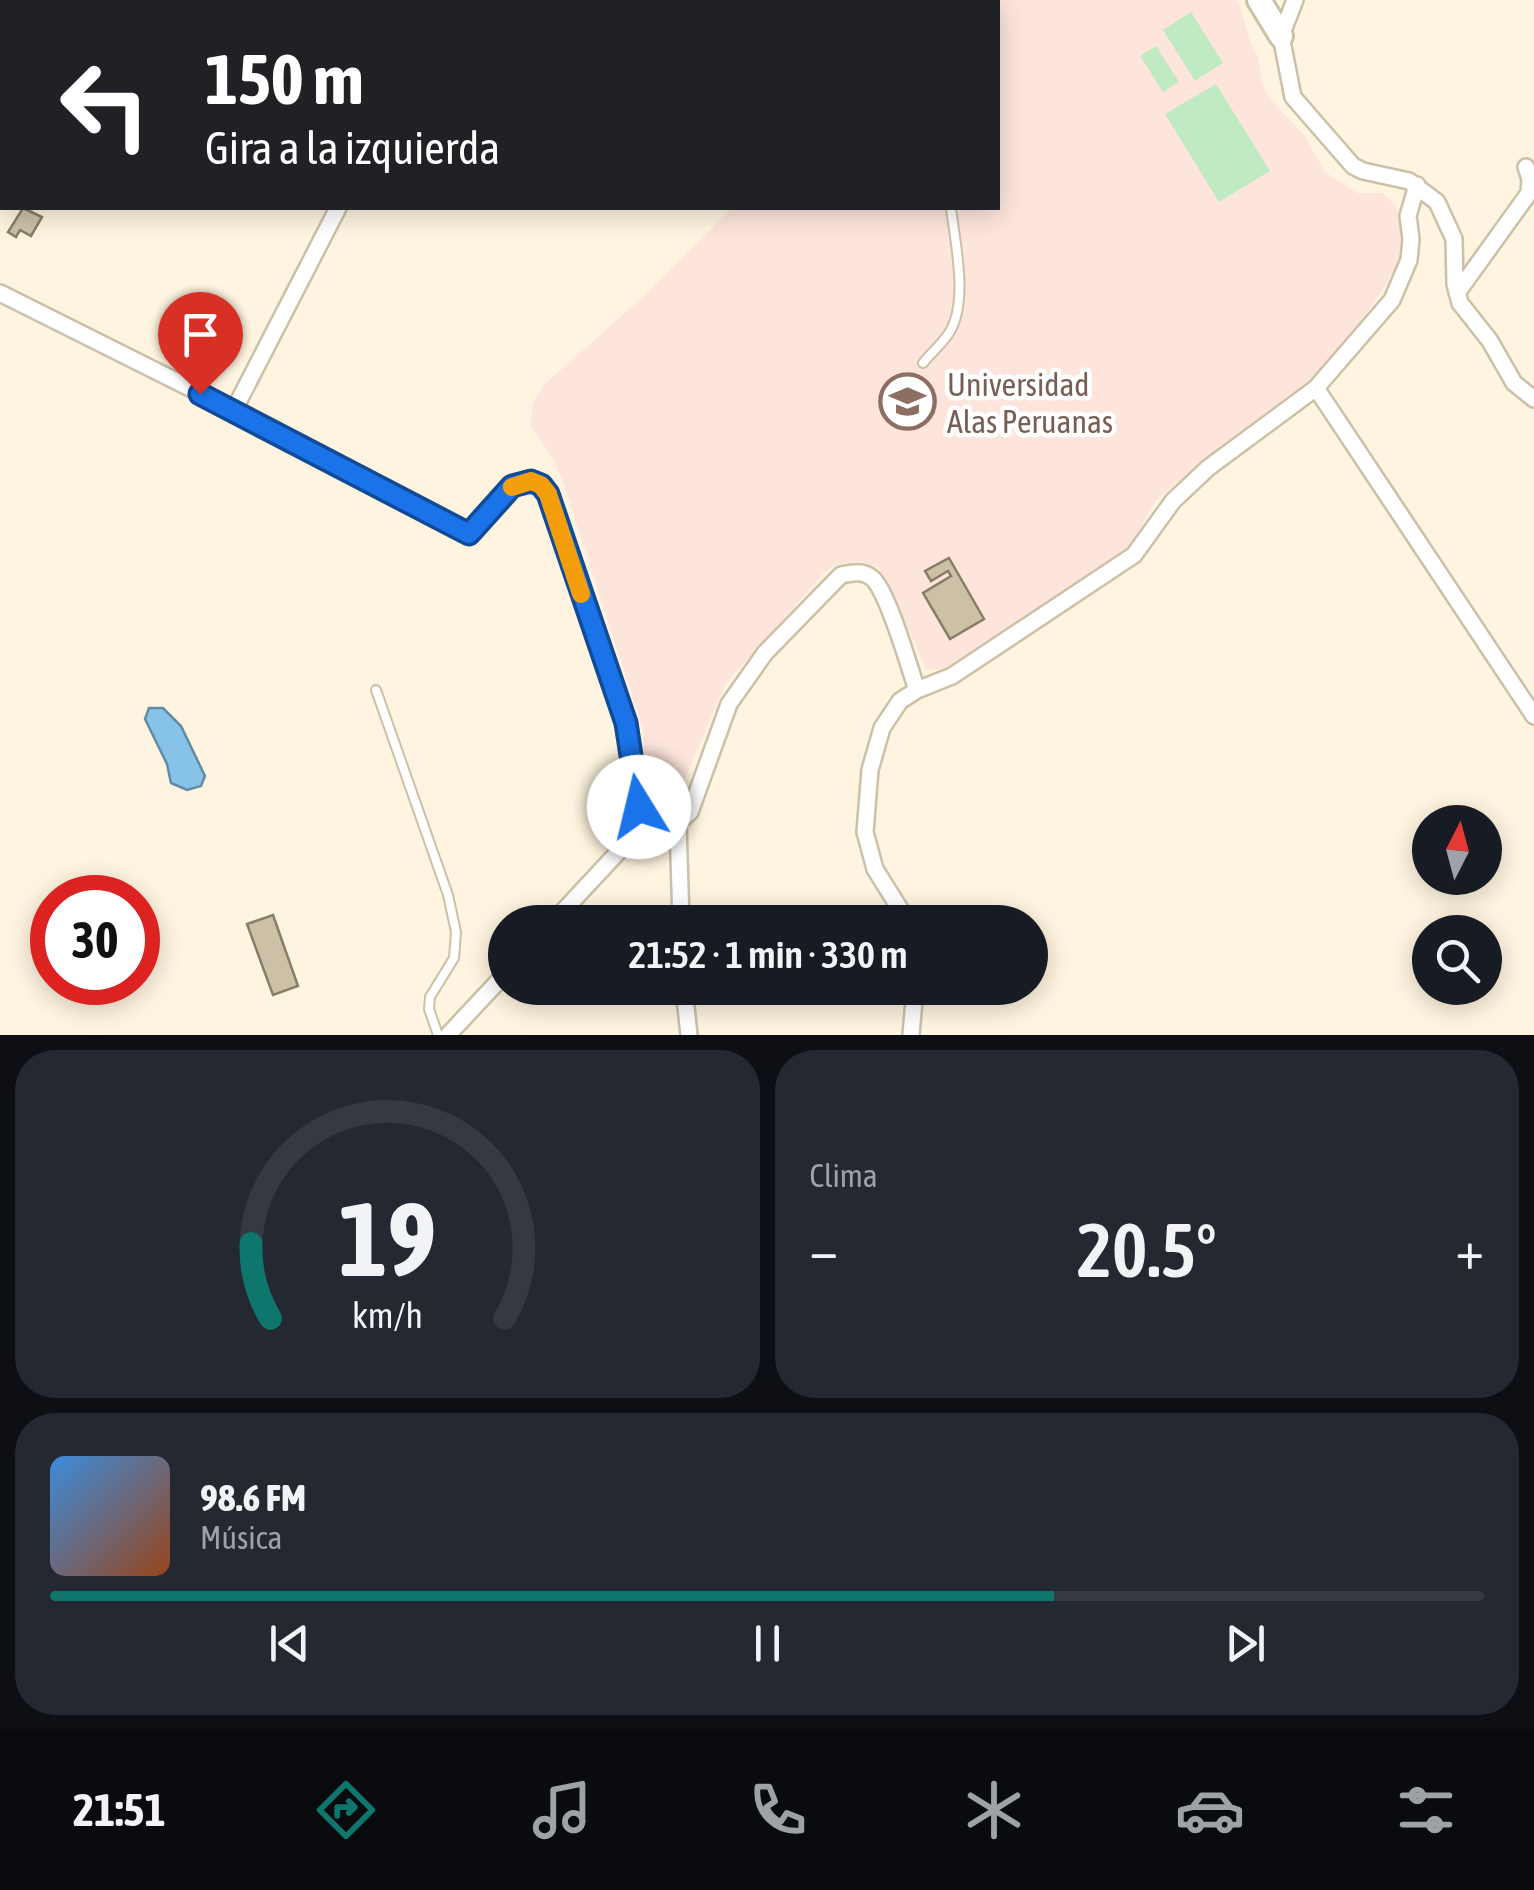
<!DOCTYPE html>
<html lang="es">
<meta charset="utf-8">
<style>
:root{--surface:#171b24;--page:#242831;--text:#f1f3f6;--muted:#9ea1a6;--line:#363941;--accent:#0f766e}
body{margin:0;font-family:"Asap Condensed",sans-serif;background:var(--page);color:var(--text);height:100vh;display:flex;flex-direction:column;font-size:38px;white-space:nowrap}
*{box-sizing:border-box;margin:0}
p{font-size:32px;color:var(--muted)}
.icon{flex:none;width:55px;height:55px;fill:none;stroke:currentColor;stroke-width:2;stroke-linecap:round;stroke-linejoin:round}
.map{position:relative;height:1035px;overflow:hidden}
.panel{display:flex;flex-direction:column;gap:15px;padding:15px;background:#0d0f14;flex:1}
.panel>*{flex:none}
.hud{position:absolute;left:0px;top:0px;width:1000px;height:210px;box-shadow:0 5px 25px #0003;background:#202124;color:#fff;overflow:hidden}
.needle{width:65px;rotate:6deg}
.buttons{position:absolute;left:1412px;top:805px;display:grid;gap:20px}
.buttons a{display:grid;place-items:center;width:90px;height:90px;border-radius:50%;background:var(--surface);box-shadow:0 5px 25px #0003;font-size:50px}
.speed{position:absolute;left:30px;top:875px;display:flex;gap:20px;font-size:50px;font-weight:700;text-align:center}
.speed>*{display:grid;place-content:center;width:130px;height:130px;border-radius:50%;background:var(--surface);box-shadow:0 5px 25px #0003;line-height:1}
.speed .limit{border:15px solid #d22;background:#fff;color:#111}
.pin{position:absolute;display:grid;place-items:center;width:85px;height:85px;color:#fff;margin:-102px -42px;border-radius:50% 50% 50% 0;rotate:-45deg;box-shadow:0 0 10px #0007}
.pin .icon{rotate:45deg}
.me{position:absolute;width:110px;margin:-55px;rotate:351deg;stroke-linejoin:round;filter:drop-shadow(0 0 8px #0008)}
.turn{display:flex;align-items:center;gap:35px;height:210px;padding:0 40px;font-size:45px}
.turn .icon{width:130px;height:130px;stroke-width:2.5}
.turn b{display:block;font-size:70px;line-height:85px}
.big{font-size:75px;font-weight:600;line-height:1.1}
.panel .widget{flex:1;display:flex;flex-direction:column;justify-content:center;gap:15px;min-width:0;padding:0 35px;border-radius:40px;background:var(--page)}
.panel .dial{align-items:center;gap:0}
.dial svg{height:260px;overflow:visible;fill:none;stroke:var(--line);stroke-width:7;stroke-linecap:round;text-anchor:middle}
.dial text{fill:var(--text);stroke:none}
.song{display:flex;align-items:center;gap:30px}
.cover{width:120px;height:120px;border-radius:15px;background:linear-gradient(135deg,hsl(210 70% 55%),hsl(20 70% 35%))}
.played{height:10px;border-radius:5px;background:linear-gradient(90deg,var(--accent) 70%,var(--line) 70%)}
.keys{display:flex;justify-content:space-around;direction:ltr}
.heat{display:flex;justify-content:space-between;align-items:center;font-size:55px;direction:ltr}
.panel .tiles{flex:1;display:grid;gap:15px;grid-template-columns:1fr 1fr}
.widget:last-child{grid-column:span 2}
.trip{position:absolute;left:488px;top:905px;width:560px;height:100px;border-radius:50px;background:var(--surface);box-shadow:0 5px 25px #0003;font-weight:600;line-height:100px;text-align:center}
.tab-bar{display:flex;height:160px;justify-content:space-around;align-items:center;background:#090b0e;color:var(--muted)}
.tab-bar .icon{width:70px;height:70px}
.tab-bar .on{color:var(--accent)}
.tab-bar b{font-size:45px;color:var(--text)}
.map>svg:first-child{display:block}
.education{fill:#fde5db}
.green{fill:#c0ebc2}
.water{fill:#87c3e9;stroke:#638ca4;stroke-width:2.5}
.building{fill:#ccc0a7;stroke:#897d66;stroke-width:2.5}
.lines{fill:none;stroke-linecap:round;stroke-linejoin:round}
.lane-casing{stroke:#ccc0a7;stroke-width:12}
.street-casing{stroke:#ccc0a7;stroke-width:20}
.secondary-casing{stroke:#ccc0a7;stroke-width:28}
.primary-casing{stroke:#e2e2e1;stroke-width:30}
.lane{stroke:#fff;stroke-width:8}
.street{stroke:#fff;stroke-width:15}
.secondary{stroke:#fff;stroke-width:22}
.primary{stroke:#f7d3d5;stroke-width:25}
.route-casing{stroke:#114b97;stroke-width:25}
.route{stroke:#1a73e8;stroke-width:18}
.slow{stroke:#f59e0b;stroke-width:18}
.labels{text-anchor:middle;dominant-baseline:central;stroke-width:9;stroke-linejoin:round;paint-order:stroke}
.education-label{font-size:32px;fill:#785e54;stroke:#fff;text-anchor:start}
</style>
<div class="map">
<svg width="1534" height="1035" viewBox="0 0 1534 1035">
<rect width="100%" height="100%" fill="#fef4df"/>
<path class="education" d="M 745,0 L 1237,0 L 1241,9 L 1250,42 L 1258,57 L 1262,83 L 1270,99 L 1304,135 L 1325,172 L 1357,193 L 1383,193 L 1396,206 L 1403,245 L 1395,267 L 1382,291 L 1330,365 L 1204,459 L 1155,502 L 1125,556 L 1014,630 L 942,670 L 926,669 L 892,592 L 878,568 L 861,561 L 835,565 L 825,572 L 725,685 L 680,791 L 676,799 L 665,802 L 653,799 L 648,794 L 642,727 L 563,482 L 554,460 L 531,426 L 532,407 L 536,397 L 546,383 L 643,297 L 732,208 L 998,208 L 998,2 L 742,2 Z"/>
<path class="green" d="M 1191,12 L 1223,63 L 1195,81 L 1163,30 Z
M 1156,46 L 1179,82 L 1163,92 L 1140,56 Z
M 1216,84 L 1270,171 L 1219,202 L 1165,114 Z"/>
<path class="water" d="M 149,708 L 163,708 L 181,726 L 205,776 L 201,786 L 187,790 L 171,783 L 167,764 L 145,719 Z"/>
<path class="building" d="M 23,208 L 42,217 L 31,236 L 20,230 L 16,237 L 8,232 Z
M 949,558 L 984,619 L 950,639 L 923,593 L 951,576 L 948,571 L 931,581 L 925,571 Z
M 273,915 L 298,986 L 273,995 L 247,924 Z"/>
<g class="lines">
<defs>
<path id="lane" d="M 921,0 L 922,2
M 800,2 L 801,0
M 906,2 L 908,0
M 923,363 C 931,353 942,344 949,333 C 969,302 955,243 951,208
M 376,690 L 448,895 L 456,932 L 454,958 L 430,997 L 429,1009 L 438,1035"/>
<path id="street" d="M 31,0 L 35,2
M 1295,0 L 1281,36 L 1293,97 L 1353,166 L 1363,171 L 1409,181 L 1437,202 L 1454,239 L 1455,284 L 1460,303 L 1490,341 L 1514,383 L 1534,399
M 530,2 L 533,0
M 0,293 L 234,410 L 469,535 L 513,486 L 531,481 L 541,485 L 548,494 L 627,723 L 639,807 L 652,819 L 666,823 L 678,823 L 690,812 L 729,704 L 765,653 L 841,575 C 851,573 863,570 872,578 C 888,591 909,667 917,690
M 1457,293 L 1529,193 L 1530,179 L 1526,167
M 1316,388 L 1534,716
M 234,410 L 338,208
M 678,823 L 681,922
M 553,922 L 634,835 L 639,807
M 908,922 L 875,869 L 865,832 L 870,770 L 882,728 L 900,701 L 917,690 L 952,676 L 1134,555 L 1173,501 L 1208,468 L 1316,388 L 1392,300 L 1409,260 L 1411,239 L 1408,216 L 1417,185
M 684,988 L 689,1035
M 448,1035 L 505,974
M 911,1035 L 915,988"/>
<path id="secondary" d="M 1259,0 L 1281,36"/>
<path id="primary" d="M 50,2 L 51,0
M 70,2 L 72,0
M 0,95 L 2,91
M 0,137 L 2,132"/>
</defs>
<use href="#lane" class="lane-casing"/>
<use href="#street" class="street-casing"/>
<use href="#secondary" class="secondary-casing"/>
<use href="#primary" class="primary-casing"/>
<use href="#lane" class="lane"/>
<use href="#street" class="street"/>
<use href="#secondary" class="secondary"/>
<use href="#primary" class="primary"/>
</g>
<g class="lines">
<defs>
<path id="route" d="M 200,394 L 469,534 L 512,486 L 531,481 L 541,485 L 548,494 L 626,723 L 639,807"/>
</defs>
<use href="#route" class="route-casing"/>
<use href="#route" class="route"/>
<path class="slow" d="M 512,487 L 531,481 L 541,485 L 548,494 L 581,594"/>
</g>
<defs>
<symbol id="university-ring" viewBox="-11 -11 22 22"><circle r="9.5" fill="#fff" stroke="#8d6e63" stroke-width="1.5"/><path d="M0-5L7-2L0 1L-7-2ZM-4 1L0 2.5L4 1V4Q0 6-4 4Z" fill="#8d6e63"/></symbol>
</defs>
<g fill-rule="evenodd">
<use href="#university-ring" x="876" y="370" width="63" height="63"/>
</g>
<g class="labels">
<g class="education-label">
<text x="947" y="384">Universidad<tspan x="947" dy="37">Alas Peruanas</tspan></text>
</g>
</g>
</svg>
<div class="buttons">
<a><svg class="needle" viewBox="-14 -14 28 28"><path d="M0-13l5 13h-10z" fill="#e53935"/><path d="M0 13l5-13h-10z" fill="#9ea1a6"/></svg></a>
<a><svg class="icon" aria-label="search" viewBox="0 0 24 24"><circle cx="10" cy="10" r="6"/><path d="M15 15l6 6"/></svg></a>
</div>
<div class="speed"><div class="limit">30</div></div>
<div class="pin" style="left:200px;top:394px;background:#d93025"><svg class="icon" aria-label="arrive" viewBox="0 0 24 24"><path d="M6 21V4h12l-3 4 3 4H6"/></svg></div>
<svg class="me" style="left:639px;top:807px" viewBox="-20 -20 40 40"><circle r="19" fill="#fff"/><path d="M0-13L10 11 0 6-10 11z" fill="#1a73e8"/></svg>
<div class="trip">21:52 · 1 min · 330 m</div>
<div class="hud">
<div class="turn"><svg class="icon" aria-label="left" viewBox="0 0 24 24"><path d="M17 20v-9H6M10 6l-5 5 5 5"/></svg><div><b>150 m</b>Gira a la izquierda</div></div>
</div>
</div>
<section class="panel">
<div class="tiles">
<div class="widget dial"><svg viewBox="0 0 100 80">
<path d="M14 69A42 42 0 1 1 86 69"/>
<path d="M14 69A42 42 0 0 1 8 46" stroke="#0f766e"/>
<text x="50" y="56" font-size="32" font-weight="700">19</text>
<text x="50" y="72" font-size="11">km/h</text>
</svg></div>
<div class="widget"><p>Clima</p>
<div class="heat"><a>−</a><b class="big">20.5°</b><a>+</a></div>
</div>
<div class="widget">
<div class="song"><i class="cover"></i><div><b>98.6 FM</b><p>Música</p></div></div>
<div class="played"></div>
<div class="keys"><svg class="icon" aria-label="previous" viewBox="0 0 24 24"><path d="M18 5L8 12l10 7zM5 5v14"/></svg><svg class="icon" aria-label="pause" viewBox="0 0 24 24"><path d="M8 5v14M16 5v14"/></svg><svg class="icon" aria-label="next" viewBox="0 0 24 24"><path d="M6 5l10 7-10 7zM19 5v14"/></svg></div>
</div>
</div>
</section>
<nav class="tab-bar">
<b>21:51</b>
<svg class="icon on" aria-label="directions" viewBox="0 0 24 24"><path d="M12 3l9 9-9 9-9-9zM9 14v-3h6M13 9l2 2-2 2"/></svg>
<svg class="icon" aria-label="music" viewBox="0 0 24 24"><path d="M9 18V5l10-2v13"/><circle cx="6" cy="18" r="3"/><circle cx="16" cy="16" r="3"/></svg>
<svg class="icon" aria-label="phone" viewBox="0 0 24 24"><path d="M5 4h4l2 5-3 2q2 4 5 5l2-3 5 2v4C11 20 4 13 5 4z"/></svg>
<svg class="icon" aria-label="climate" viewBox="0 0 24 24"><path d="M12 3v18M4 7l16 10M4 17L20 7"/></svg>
<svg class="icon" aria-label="car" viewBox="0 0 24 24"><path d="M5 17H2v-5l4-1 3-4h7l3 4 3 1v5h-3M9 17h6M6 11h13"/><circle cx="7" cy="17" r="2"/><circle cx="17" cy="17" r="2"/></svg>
<svg class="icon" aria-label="filters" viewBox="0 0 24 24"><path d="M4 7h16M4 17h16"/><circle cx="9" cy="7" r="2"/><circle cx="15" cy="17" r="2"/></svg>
</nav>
